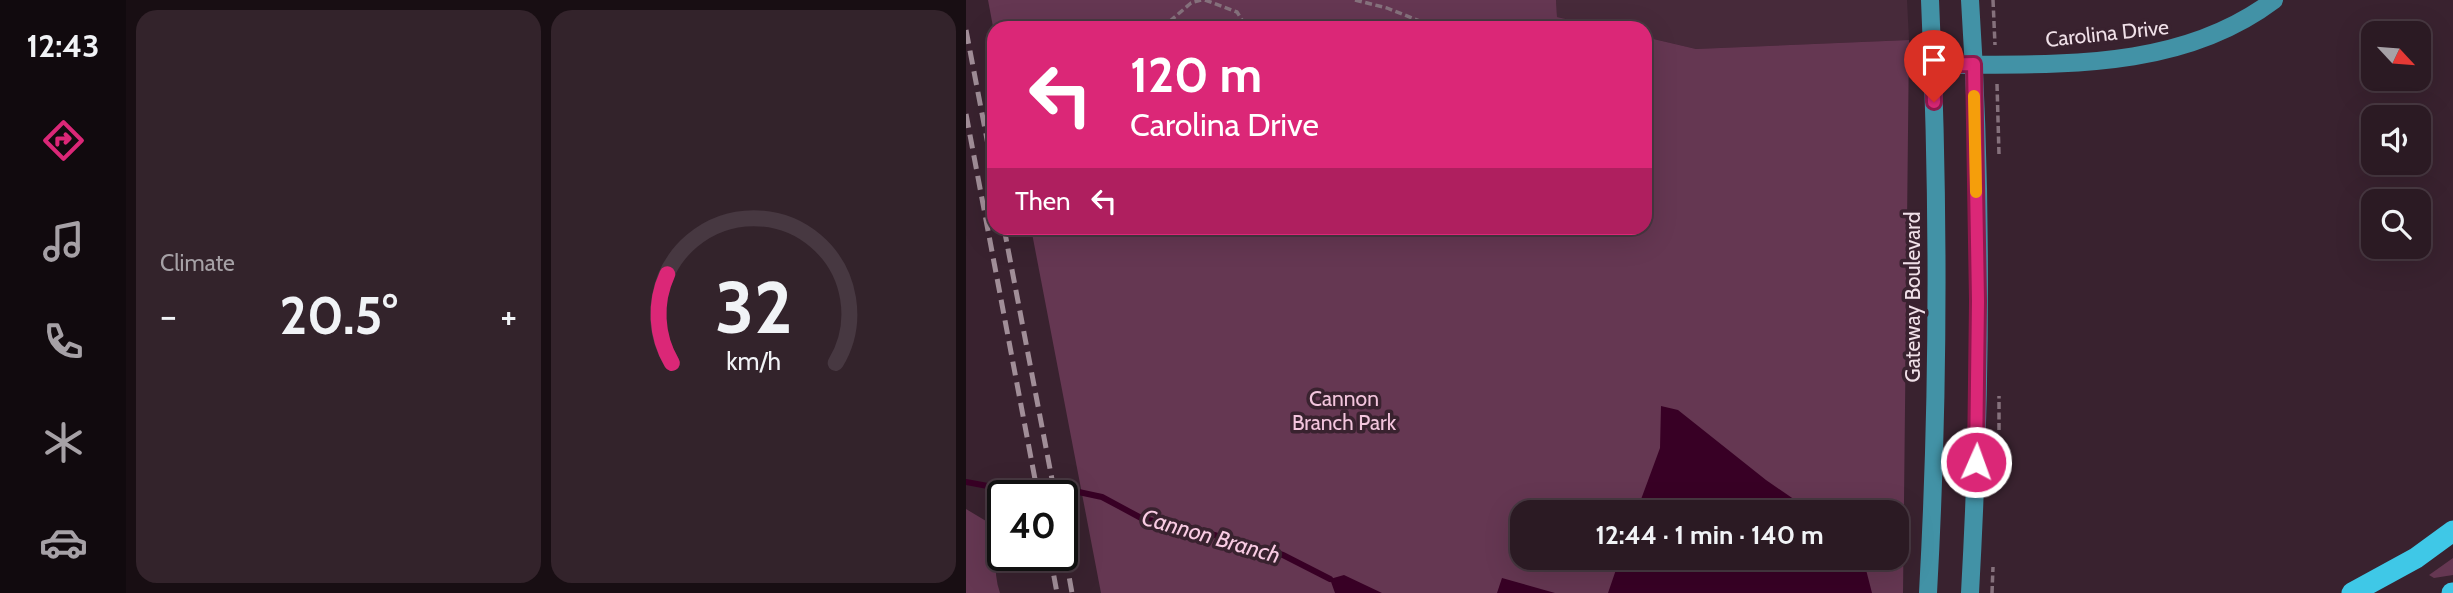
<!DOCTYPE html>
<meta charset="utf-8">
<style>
:root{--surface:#2b1a23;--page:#33232b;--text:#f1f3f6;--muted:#a6a1a6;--line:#473841;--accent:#db2777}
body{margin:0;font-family:Cabin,sans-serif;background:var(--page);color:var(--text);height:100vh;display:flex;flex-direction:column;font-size:26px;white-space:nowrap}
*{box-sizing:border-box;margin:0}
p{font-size:23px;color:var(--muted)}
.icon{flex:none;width:38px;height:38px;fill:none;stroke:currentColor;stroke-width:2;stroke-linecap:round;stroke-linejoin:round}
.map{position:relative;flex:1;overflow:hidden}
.details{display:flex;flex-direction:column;gap:10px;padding:10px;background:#180e13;width:840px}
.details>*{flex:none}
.top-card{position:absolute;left:21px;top:21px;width:665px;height:214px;border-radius:21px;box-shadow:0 7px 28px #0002,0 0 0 2px var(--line);background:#db2777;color:#fff;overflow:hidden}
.needle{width:46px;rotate:116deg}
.buttons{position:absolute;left:1395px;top:21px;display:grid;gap:14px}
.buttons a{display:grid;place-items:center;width:70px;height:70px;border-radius:14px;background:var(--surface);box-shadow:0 7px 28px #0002,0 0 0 2px var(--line);font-size:35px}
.speed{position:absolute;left:21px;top:480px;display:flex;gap:14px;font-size:35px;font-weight:700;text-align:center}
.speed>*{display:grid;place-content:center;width:91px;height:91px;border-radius:50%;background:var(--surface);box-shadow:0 7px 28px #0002,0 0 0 2px var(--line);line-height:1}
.speed .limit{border:4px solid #111;border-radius:10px;background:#fff;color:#111}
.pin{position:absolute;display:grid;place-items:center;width:60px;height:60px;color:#fff;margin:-72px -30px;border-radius:50% 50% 50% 0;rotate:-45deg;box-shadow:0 0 7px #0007}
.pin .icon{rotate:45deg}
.me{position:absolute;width:77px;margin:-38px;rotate:2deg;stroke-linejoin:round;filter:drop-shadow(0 0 5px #0008)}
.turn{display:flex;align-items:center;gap:24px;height:147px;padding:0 28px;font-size:32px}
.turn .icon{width:91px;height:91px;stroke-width:2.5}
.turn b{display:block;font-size:49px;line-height:60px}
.then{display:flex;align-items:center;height:66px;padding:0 28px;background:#0003;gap:14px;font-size:26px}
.big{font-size:52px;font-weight:800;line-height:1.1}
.details .widget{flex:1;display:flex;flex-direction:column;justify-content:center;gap:10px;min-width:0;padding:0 24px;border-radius:21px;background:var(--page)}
.details .dial{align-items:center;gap:0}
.dial svg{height:182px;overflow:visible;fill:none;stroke:var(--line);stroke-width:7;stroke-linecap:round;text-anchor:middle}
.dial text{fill:var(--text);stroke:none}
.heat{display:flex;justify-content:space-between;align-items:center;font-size:38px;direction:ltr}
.details .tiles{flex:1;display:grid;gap:10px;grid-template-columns:repeat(2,1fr)}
.trip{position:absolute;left:544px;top:500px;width:399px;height:70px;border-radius:21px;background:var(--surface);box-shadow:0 7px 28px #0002,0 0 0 2px var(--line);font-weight:800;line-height:70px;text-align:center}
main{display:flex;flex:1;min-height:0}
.menu{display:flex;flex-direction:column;width:126px;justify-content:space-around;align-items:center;background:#110a0e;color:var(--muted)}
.menu .icon{width:49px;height:49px}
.menu .selected{color:var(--accent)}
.menu b{font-size:32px;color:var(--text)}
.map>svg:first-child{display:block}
.built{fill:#472a3a}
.green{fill:#653752;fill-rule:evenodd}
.water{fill:#380025}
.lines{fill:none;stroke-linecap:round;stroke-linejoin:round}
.stream{stroke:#380025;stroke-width:6}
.path{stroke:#85717c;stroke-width:3.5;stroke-dasharray:7 3.5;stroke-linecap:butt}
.secondary{stroke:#4292a6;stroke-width:18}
.highway{stroke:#3fc8e7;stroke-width:21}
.rail{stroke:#a18e98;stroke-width:5;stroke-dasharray:14 7;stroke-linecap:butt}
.route-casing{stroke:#8e194d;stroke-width:18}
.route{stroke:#db2777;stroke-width:12}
.slow{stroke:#f59e0b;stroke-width:12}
.labels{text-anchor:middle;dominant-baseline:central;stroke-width:7;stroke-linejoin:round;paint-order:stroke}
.street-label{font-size:21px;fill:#f0e0e8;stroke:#39222f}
.park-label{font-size:21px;fill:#f3c5dd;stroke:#39222f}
.water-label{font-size:23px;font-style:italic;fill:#f9cbe3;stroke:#39222f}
</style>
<main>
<nav class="menu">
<b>12:43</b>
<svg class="icon selected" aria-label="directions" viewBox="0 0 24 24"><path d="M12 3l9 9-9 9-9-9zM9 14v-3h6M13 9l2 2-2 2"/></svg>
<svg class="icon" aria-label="music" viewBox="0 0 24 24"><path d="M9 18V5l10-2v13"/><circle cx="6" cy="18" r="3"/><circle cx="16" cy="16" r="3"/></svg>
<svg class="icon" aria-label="phone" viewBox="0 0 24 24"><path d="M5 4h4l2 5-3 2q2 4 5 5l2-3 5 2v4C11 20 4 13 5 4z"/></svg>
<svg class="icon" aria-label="climate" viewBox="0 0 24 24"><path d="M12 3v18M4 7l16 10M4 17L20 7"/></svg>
<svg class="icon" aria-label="car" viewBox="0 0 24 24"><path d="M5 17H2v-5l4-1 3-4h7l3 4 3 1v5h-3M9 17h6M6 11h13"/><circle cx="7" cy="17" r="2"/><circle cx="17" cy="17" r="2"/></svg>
</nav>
<section class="details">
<div class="tiles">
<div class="widget"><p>Climate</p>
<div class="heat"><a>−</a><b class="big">20.5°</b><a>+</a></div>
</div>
<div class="widget dial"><svg viewBox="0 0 100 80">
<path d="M14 69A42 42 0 1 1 86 69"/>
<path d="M14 69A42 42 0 0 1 12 30" stroke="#db2777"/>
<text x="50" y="56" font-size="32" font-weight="700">32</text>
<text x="50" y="72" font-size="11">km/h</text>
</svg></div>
</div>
</section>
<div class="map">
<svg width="1487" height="593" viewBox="0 0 1487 593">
<rect width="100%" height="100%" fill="#39222f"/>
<path class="built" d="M 590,0 L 941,0 L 943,40 L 730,49 L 679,37 L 679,28 L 639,28 L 591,17 Z"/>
<path class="green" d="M 22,0 L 590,0 L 591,17 L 639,28 L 28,28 L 28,32 Z
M 679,37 L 730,49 L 943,40 L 937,593 L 135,593 L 65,228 L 679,228 ZM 556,513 L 931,513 L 931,558 L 556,558 Z
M 0,509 L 25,524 C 32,547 26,570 34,593 L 0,593 Z
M 1487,558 L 1487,575 L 1468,578 L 1463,575 Z"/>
<path class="water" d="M 695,406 L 712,410 L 800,480 L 848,513 L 670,513 L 694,448 Z
M 654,558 L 897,558 L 906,593 L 642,593 Z
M 378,575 L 416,593 L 369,593 L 364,579 Z
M 536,578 L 589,593 L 531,593 Z"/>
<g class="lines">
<path class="stream" d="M 0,482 L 54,492 L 108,491 L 136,497 L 177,519 L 221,527 L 317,555 L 364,579"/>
<path class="path" d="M 239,0 L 271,12 L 281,28
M 389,0 L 421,8 L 471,28
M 1027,0 L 1029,45
M 196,28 L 225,3 L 235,0
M 1031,84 L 1033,154
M 1033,430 L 1033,396
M 1026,593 L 1027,567"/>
<path class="secondary" d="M 1004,0 C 1017,197 1015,396 1004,593
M 967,65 C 1083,63 1210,74 1308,0
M 962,593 C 973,396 973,197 964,0"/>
<path class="highway" d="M 1386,593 L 1450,558 L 1487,531
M 1486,593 L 1487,593"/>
<path class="rail" d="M 0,30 L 28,176
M 0,114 L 72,495
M 38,228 L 89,495
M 96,537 L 106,593
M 84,555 L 91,593"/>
</g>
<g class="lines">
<defs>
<path id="route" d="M 968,102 L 967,65 L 1008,64 L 1012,301 L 1010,462"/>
</defs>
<use href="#route" class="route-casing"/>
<use href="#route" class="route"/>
<path class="slow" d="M 1008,96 L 1010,192"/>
</g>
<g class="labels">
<g class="street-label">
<text transform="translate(1141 33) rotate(-6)">Carolina Drive</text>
<text transform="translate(946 297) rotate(-90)">Gateway Boulevard</text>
</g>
<g class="park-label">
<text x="378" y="398">Cannon<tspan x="378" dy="24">Branch Park</tspan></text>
</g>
<g class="water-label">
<text transform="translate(245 536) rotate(16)">Cannon Branch</text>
</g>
</g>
</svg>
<div class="buttons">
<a><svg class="needle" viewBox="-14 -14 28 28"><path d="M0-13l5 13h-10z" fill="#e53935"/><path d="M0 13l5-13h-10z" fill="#a6a1a6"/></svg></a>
<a><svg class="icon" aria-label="sound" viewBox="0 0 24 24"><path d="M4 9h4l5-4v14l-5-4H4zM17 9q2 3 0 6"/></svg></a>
<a><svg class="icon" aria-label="search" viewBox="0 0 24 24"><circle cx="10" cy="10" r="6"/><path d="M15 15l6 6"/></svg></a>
</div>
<div class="speed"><div class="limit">40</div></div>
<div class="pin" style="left:968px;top:102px;background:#d93025"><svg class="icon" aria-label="arrive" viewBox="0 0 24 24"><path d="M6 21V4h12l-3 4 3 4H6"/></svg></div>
<svg class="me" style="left:1010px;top:462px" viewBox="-20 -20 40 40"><circle r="17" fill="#db2777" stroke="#fff" stroke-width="3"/><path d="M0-11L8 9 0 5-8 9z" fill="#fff"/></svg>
<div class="trip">12:44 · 1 min · 140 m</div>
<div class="top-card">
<div class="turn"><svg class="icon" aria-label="left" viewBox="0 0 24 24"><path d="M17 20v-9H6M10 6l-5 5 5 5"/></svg><div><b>120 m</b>Carolina Drive</div></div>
<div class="then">Then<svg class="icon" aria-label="left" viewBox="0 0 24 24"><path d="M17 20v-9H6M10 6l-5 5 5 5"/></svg></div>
</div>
</div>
</main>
